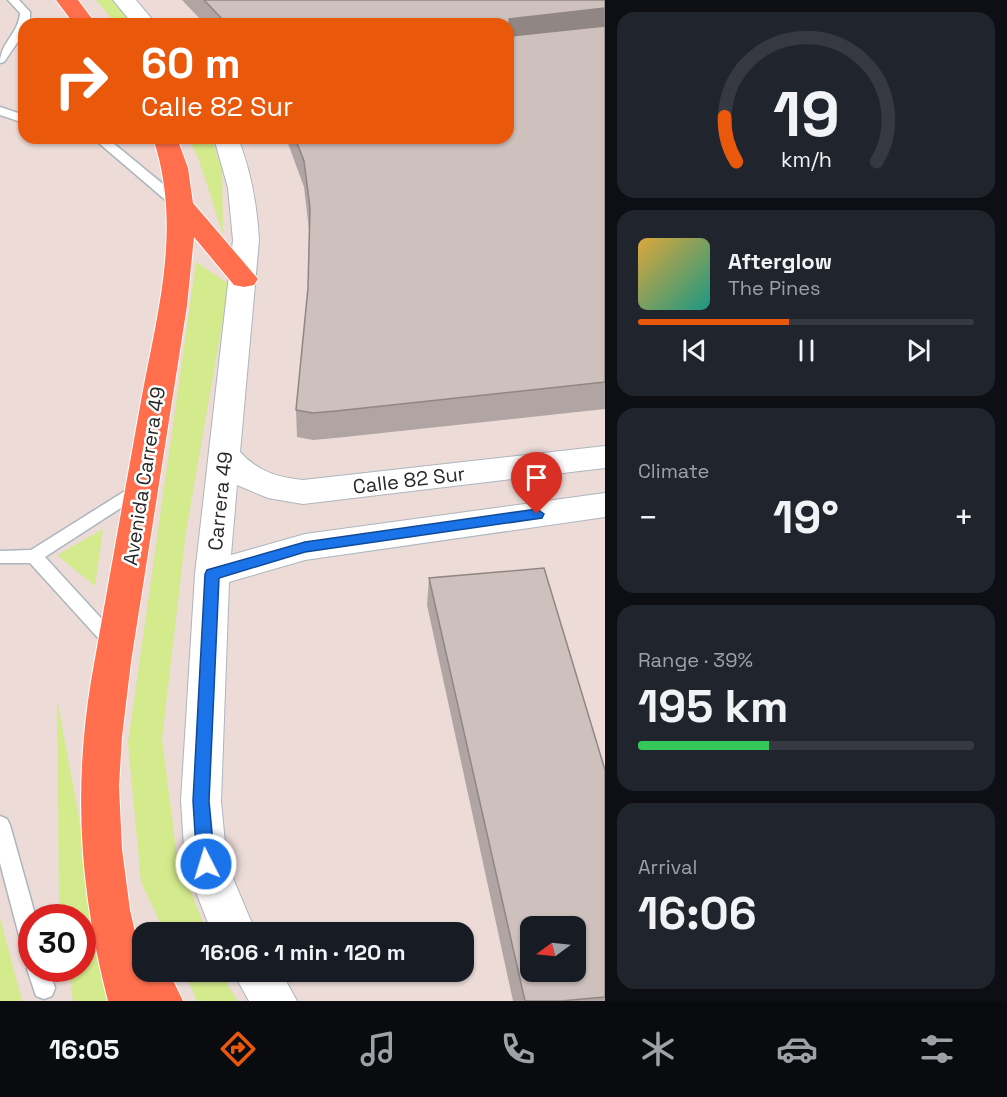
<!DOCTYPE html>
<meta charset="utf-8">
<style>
:root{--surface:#171b24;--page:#20242c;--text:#f1f3f6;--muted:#9ea1a6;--line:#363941;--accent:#ea580c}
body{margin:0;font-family:"Space Grotesk",sans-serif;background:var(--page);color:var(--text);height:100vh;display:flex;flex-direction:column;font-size:22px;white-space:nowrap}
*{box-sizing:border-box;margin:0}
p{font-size:20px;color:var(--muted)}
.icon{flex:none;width:33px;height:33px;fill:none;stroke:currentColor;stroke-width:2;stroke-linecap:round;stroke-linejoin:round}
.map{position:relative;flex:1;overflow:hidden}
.drawer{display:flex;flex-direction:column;gap:12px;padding:12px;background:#0d0f14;width:402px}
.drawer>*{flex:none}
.guide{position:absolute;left:18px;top:18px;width:496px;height:126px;border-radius:18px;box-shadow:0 2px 4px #0004;background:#ea580c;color:#fff;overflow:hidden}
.needle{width:39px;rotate:255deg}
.buttons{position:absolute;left:520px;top:916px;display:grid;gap:12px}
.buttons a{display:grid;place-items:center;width:66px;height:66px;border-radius:12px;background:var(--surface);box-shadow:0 2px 4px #0004;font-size:30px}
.speed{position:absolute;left:18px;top:904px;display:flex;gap:12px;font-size:30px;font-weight:700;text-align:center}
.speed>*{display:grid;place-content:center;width:78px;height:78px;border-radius:50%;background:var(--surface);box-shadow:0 2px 4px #0004;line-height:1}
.speed .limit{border:9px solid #d22;background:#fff;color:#111}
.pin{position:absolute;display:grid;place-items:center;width:51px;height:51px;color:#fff;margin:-62px -26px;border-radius:50% 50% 50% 0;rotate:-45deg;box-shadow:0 0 6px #0007}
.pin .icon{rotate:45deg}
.me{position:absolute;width:66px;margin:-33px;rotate:355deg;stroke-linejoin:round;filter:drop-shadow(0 0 4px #0008)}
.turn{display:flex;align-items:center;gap:21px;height:126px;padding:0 24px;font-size:27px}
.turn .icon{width:78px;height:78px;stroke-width:2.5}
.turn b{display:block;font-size:42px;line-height:51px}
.big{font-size:45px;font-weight:600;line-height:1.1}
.drawer .tile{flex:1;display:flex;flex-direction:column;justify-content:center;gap:9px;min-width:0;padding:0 21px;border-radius:18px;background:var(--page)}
.drawer .dial{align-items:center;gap:0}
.dial svg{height:156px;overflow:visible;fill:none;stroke:var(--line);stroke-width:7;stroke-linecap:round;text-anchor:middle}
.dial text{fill:var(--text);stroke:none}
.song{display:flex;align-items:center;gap:18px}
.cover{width:72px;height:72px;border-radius:9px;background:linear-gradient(135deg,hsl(40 70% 55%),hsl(170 70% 35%))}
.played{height:6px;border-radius:3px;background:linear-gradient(90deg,var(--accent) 45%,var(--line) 45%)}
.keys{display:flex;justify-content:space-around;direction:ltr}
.heat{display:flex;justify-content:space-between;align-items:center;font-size:33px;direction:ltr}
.charge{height:9px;border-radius:4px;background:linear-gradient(90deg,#34c759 39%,var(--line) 0)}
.trip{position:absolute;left:132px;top:922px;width:342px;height:60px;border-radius:18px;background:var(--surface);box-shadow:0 2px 4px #0004;font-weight:600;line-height:60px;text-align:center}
.tab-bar{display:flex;height:96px;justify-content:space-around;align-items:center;background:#090b0e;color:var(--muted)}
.tab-bar .icon{width:42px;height:42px}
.tab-bar .current{color:var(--accent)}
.tab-bar b{font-size:27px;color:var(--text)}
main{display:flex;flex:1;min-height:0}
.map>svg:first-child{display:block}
.green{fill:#d3ea8d}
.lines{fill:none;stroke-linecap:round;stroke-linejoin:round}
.service-casing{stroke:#acb6be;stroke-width:3}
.minor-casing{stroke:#acb6be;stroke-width:2}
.trunk-casing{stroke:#fff;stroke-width:2}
.service{fill:#fff;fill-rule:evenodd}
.minor{fill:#fff;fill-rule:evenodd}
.trunk{fill:#ff6f4d;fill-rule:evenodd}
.wall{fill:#b0a5a3}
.shaded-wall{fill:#908684}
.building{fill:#cdc0bd;stroke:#908684;stroke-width:1.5;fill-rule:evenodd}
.route{fill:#1a73e8;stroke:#114b97;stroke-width:1.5}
.labels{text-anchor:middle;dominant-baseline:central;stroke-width:5;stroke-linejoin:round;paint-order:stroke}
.street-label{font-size:20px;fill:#282828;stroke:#fff}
</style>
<main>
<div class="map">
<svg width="605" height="1001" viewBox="0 0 605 1001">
<rect width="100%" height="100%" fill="#ecdbd7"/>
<path class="green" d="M 96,0 L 113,0 L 135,24 L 116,24 Z
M 188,138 L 211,138 L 222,169 L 223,234 L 198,157 Z
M 196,262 L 229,284 L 186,532 L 162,739 L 177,857 L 207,933 L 165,933 L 141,882 L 128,743 Z
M 103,529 L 95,586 L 57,555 Z
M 57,699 L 100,931 L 119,1001 L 73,1001 L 69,969 L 82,969 L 82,918 L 62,918 L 59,898 Z
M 0,918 L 22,1001 L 0,1001 Z
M 184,972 L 222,972 L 228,986 L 238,1001 L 197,1001 Z"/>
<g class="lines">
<defs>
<path id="service" d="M 8,0 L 19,0 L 30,12 L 30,24 L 24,24 L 24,33 L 4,62 L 0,63 C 0,43 19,33 20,13 Z
M 0,107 L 24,115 L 24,123 L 0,115 Z
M 93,138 L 107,138 L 186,203 L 188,206 L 186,209 L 176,209 Z
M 141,481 L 147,483 L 149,487 L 147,491 L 45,557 L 121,640 L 124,645 L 121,650 L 115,652 L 109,650 L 30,563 L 0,563 L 0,551 L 31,550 Z
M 0,816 L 7,819 L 10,825 L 36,918 L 32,918 L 32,953 L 24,950 L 21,943 L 0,863 Z
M 32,961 L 32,969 L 49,969 L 55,988 L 52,996 L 44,999 L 36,996 L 27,969 Z"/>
<path id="minor" d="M 113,0 L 136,0 L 156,24 L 133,24 Z
M 214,138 L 238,138 C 251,171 257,205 259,240 L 240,452 C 259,472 276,477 303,480 L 605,446 L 605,468 L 303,504 L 268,498 L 237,485 L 231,555 L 305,534 L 605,493 L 605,517 L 305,560 L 229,582 L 221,801 L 227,864 L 256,933 L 212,933 L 185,864 L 181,801 L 195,574 L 233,240 L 228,188 Z
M 233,972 L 281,972 L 297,1001 L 249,1001 Z"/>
<path id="trunk" d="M 56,0 L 78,0 L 96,24 L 74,24 Z
M 153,138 L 177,138 L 188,168 L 193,203 L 258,279 L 254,285 L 244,287 L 234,285 L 194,237 L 187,306 L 131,662 L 122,737 L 119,786 L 122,849 L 130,910 L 140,953 L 142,952 L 142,972 L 169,972 L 183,1001 L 108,1001 C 80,892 73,792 91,681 C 107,591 123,501 139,412 C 155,319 184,231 153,138 Z"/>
</defs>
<use href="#service" class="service-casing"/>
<use href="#minor" class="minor-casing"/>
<use href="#trunk" class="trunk-casing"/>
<use href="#service" class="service"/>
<use href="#minor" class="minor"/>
<use href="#trunk" class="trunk"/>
</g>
<path class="wall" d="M 182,0 L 605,0 L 605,409 L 335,438 L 313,440 L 297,437 L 296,410 L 308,288 L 309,230 L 304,187 L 286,138 L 508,138 L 508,24 L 205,24 Z
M 429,578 L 605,770 L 605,1001 L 513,1001 L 427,605 Z"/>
<path class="shaded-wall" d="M 605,8 L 605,30 L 508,43 L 509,19 Z"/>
<path class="building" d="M 204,0 L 605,0 L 605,8 L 509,19 L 509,34 L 511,36 L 605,26 L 605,382 L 336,411 L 313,413 L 296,410 L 308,288 L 310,208 L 304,161 L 295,138 L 508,138 L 508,24 L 227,24 Z
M 544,568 L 605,770 L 605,997 L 561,1001 L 525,1001 L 429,578 ZM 531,927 L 576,927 L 576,972 L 531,972 Z"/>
<path class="route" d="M 537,509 L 544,514 L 542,518 L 305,552 L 219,578 L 209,801 L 215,864 L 212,869 L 206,872 L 200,869 L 197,864 L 193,801 L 205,574 L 207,570 L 305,542 Z"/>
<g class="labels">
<g class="street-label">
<text transform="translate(144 476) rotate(-81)">Avenida Carrera 49</text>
<text transform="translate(409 480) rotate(-7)">Calle 82 Sur</text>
<text transform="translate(220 501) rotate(-84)">Carrera 49</text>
</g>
</g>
</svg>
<div class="buttons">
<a><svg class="needle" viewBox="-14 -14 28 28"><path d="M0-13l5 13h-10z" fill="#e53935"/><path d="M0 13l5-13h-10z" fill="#9ea1a6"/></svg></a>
</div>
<div class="speed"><div class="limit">30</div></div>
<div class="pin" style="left:537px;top:514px;background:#d93025"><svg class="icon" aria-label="arrive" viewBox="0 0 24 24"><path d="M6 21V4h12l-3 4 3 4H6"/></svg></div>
<svg class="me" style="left:206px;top:864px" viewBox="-20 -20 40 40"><circle r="17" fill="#1a73e8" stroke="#fff" stroke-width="3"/><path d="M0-11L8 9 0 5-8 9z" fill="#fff"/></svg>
<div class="trip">16:06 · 1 min · 120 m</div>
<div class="guide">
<div class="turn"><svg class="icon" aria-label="right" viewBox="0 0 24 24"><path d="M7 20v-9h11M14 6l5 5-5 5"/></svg><div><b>60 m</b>Calle 82 Sur</div></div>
</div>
</div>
<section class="drawer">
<div class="tile dial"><svg viewBox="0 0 100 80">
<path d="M14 69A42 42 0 1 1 86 69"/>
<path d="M14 69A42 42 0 0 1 8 46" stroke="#ea580c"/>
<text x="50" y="56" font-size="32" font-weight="700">19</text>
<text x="50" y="72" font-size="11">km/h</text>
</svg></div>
<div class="tile">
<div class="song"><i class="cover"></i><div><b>Afterglow</b><p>The Pines</p></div></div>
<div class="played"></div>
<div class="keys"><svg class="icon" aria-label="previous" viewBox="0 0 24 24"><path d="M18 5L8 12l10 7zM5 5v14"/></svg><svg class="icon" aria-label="pause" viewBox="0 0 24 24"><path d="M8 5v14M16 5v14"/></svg><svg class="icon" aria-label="next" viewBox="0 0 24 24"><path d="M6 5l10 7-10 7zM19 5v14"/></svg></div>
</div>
<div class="tile"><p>Climate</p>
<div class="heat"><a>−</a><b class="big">19°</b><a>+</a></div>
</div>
<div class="tile"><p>Range · 39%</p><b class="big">195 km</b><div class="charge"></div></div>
<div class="tile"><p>Arrival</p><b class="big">16:06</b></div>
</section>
</main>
<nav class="tab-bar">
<b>16:05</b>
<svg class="icon current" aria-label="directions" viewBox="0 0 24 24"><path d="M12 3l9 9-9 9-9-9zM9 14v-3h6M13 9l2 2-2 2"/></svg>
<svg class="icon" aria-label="music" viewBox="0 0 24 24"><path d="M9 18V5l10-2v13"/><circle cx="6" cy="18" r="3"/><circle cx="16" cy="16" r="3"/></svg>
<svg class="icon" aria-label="phone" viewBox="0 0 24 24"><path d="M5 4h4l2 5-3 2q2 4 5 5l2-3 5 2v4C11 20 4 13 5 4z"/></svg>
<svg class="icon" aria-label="climate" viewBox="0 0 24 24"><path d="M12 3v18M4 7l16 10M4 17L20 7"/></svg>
<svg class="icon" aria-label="car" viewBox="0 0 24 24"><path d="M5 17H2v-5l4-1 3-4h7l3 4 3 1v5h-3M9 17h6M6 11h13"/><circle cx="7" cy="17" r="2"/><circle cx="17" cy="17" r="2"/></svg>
<svg class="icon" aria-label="filters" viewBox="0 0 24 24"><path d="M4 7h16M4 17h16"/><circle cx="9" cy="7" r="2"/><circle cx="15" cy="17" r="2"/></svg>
</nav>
